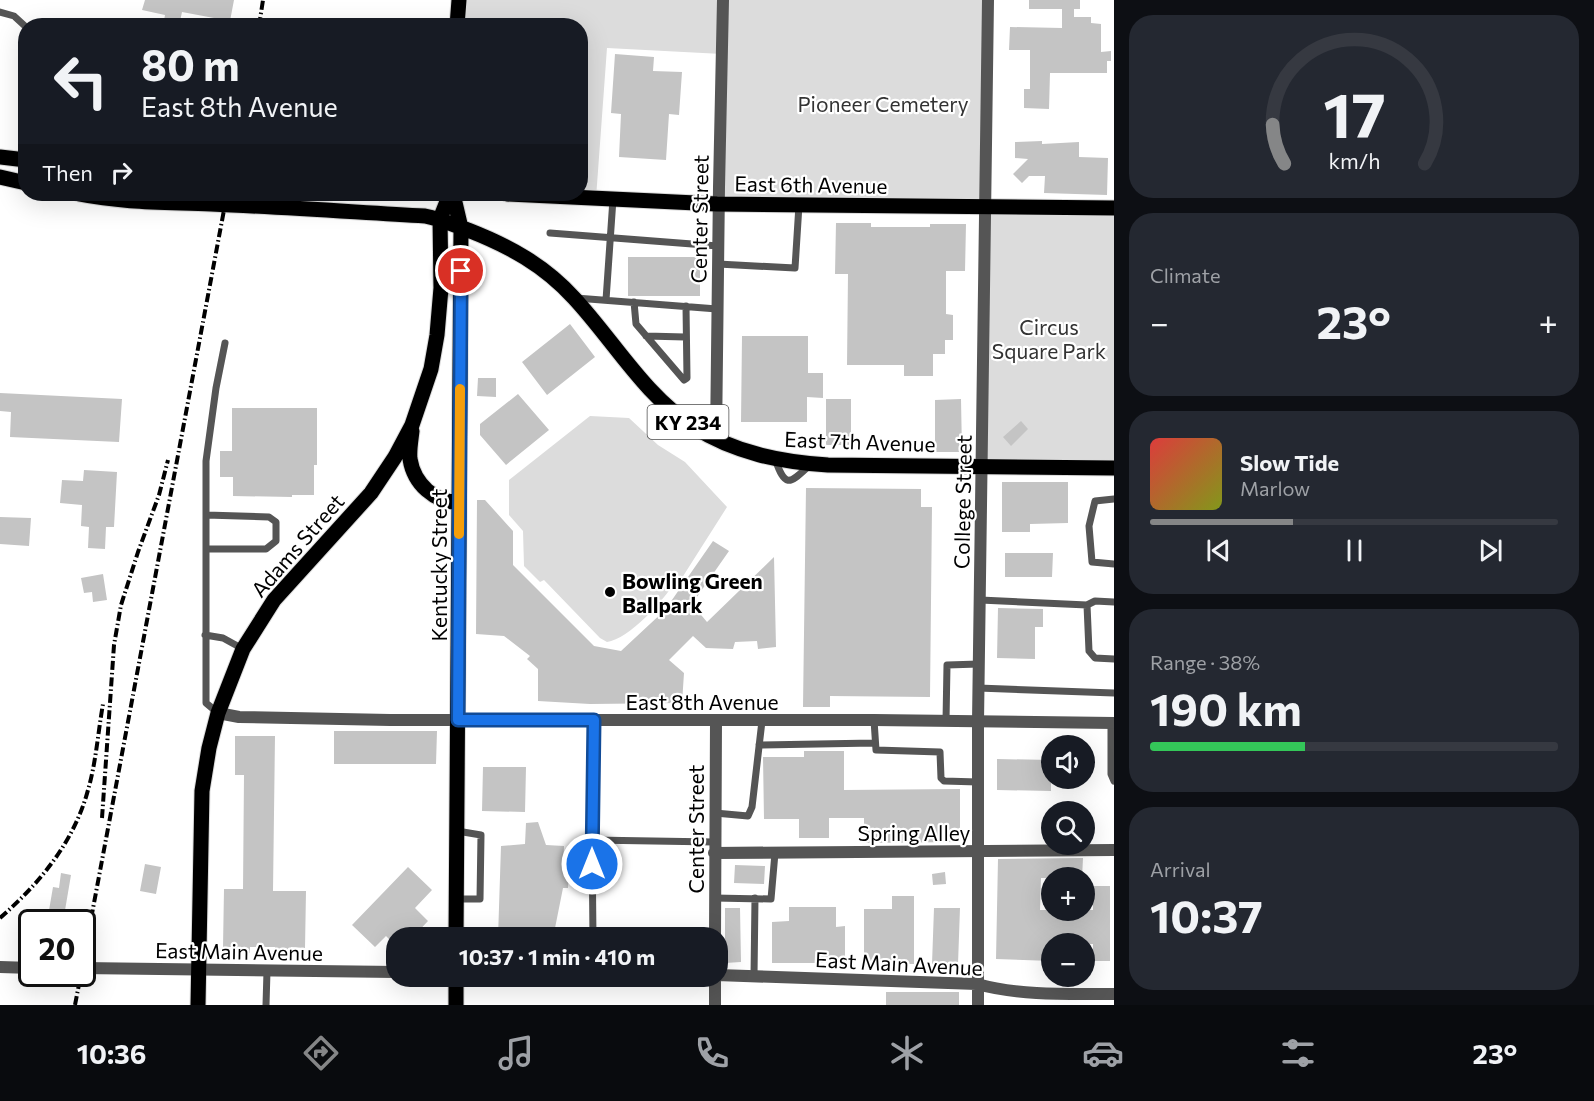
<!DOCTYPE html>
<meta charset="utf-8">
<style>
:root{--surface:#171b24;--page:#242831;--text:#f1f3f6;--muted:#9ea1a6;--line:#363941;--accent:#858687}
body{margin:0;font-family:Commissioner,sans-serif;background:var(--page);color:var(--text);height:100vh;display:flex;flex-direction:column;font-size:22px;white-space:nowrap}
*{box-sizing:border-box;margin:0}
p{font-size:20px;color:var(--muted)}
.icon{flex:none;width:33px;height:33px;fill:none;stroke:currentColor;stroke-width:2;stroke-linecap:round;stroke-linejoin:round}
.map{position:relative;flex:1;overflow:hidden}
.panel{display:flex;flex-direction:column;gap:15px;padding:15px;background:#0d0f14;width:480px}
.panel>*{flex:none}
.hud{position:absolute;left:18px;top:18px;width:570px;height:183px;border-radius:24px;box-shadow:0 6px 24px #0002;background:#171b24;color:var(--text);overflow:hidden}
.controls{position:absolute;left:1041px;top:735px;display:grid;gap:12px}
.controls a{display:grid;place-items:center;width:54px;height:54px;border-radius:50%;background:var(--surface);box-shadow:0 6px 24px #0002;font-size:30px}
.speed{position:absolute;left:18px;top:909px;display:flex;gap:12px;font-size:30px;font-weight:700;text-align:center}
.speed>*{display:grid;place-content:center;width:78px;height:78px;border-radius:50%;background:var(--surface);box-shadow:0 6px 24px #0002;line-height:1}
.speed .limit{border:3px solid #111;border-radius:9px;background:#fff;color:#111}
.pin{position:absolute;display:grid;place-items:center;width:51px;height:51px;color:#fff;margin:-26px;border:3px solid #fff;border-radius:50%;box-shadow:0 2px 6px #0007}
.me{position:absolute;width:66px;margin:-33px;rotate:0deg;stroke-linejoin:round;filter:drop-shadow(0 0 4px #0008)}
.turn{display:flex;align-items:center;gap:21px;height:126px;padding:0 24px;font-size:27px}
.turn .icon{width:78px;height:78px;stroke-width:2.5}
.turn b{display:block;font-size:42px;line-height:51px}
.then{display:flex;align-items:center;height:57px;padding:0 24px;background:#0003;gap:12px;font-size:22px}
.big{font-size:45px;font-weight:700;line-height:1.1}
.panel .card{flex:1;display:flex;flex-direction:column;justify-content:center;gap:9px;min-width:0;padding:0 21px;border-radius:24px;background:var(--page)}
.panel .dial{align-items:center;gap:0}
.dial svg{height:156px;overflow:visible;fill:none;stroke:var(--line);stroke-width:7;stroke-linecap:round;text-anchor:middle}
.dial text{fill:var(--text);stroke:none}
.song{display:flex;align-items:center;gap:18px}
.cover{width:72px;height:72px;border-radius:9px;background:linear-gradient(135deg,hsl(0 70% 55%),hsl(70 70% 35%))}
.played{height:6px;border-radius:3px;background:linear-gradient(90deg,var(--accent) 35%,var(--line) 35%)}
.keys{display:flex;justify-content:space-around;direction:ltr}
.heat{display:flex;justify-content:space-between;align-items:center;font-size:33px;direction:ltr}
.charge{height:9px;border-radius:4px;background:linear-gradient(90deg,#34c759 38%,var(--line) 0)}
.trip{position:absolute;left:386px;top:927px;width:342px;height:60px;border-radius:24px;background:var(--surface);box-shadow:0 6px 24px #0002;font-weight:700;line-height:60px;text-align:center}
.tab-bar{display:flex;height:96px;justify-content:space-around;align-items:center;background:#090b0e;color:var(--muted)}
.tab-bar .icon{width:42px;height:42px}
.tab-bar .current{color:var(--accent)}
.tab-bar b{font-size:27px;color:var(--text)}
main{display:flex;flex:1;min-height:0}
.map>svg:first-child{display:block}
.green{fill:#dcdcdc}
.building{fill:#c4c4c4}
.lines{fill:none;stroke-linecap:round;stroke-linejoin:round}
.primary-casing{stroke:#dbdbdb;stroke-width:17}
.service{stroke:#555;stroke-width:7}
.minor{stroke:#555;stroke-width:12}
.tertiary{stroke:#555;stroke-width:12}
.primary{stroke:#000;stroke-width:15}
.rail{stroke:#000;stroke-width:4;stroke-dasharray:9 3 1.5 3;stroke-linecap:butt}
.route-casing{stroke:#114b97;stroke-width:15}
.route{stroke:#1a73e8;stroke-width:10}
.slow{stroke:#f59e0b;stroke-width:10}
.poi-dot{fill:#000;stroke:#fff;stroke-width:2}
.labels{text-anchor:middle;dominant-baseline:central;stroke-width:4.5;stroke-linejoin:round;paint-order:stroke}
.shield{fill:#fff;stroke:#4c4c4c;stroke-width:1.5}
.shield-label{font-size:20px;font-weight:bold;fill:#000}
.park-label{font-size:21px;fill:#333;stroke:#fff}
.street-label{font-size:21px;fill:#000;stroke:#fff}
.poi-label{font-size:21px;font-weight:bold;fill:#000;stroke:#fff;text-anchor:start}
</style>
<main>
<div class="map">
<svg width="1114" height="1005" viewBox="0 0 1114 1005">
<rect width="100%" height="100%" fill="#fff"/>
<path class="green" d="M 460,0 L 988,0 L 984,207 L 1114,209 L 1114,468 L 982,467 L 984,208 L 717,204 L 722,54 L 607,48 L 596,198 L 580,194 L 580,26 L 457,26 Z
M 590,416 L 629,418 L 658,445 L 685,462 L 727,507 L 680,581 L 675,582 C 664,600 629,639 607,642 L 600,638 L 544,580 L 540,582 L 524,566 L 523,531 L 509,515 L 509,480 Z"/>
<path class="building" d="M 145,0 L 234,0 L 230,21 L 182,12 L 179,26 L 163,26 L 165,15 L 142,10 Z
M 1029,0 L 1080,0 L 1080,9 L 1074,9 L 1074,17 L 1091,17 L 1091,23 L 1101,24 L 1101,52 L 1111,51 L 1111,61 L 1107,61 L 1107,73 L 1050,73 L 1049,109 L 1024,108 L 1024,89 L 1030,89 L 1030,50 L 1009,50 L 1010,27 L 1062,28 L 1062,9 L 1029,9 Z
M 615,54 L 654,57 L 653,71 L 682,72 L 679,115 L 669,114 L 666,160 L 619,157 L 621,114 L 611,113 Z
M 1042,141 L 1042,144 L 1079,142 L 1079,157 L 1108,158 L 1107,195 L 1044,193 L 1045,176 L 1029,176 L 1022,183 L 1013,174 L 1028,159 L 1015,158 L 1015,142 Z
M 836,223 L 871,223 L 871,227 L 930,227 L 930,224 L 966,224 L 965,271 L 946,271 L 946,314 L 953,315 L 953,340 L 945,340 L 945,354 L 933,354 L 933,376 L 904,376 L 904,365 L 847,365 L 848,274 L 835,274 Z
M 628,257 L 700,257 L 700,296 L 628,296 Z
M 570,324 L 595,357 L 547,395 L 522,362 Z
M 742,336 L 808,336 L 808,373 L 823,373 L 823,398 L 807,397 L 807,422 L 741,422 Z
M 478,378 L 496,378 L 496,397 L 477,396 Z
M 0,393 L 122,399 L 119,442 L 10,437 L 11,412 L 0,411 Z
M 518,394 L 549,430 L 506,465 L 480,435 L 480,424 Z
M 826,399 L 851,399 L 851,445 L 826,445 Z
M 961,399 L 962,452 L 935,452 L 935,400 Z
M 232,408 L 317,408 L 317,465 L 314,465 L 314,495 L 292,495 L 292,497 L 233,496 L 233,477 L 220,477 L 220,451 L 232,451 Z
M 1021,421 L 1028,429 L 1011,446 L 1003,437 Z
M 84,470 L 117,472 L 114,527 L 106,527 L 105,549 L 88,548 L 89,527 L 81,526 L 82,505 L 60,503 L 62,480 L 83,481 Z
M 1002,482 L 1068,482 L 1068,523 L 1030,524 L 1030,532 L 1002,532 Z
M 806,488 L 921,489 L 921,507 L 932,507 L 930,697 L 830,696 L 830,707 L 803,707 Z
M 477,500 L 485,500 L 513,531 L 513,565 L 594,646 L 621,651 L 665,610 L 713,541 L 729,551 L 692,604 L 707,622 L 774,557 L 776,647 L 758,649 L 757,641 L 735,642 L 733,649 L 706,648 L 693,636 L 669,660 L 684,673 L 682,703 L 590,704 L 538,701 L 538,669 L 527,659 L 530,656 L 504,636 L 476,634 Z
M 0,517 L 31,518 L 29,546 L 0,544 Z
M 1005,553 L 1053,553 L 1052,577 L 1005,577 Z
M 103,574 L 107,600 L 93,602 L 92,592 L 84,593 L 81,578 Z
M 998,608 L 1043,609 L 1043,627 L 1035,627 L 1035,659 L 997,658 Z
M 334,731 L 437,731 L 436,764 L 334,764 Z
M 235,736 L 275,736 L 273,891 L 306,891 L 305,948 L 291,947 L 290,955 L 275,955 L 275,947 L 250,947 L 250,953 L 234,953 L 234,947 L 223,947 L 224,889 L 243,889 L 244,775 L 235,775 Z
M 804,751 L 844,751 L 844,790 L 960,789 L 960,842 L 864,843 L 864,818 L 829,818 L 829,838 L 799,838 L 799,819 L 764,819 L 763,757 L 804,757 Z
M 997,759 L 1051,760 L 1051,791 L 997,790 Z
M 483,767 L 526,767 L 525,812 L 482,811 Z
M 538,822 L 546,845 L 564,846 L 563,868 L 569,868 L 568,888 L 563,888 L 555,928 L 579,934 L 578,938 L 498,938 L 501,846 L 525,844 L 526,823 Z
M 1083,858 L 1082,878 L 1041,878 L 1040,910 L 1093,910 L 1093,886 L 1110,886 L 1110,961 L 1093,961 L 1093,944 L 1052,944 L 1052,961 L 996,959 L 998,859 Z
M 145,864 L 161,867 L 156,894 L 140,891 Z
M 735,865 L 765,866 L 764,884 L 734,883 Z
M 408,867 L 432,890 L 415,908 L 428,921 L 412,938 L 396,938 L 396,946 L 386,936 L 375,947 L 352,925 Z
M 945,872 L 946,884 L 933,885 L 932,874 Z
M 61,873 L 71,875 L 63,922 L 47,922 L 53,887 L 59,888 Z
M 892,896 L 914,896 L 914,964 L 864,964 L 864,909 L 892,909 Z
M 789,907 L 836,907 L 836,927 L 845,926 L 845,963 L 772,963 L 772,922 L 789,921 Z
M 725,908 L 740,908 L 741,962 L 725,963 Z
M 934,908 L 960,908 L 958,964 L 932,964 Z
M 886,992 L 959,992 L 959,1005 L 886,1005 Z"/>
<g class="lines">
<defs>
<path id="primary" d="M 457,26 L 459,0
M 0,157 L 26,160
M 0,177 L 26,183
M 79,194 C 124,203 166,202 211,204 C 282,207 354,212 425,216 C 440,219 454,225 468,230 C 509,246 544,265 574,298 C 614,341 644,395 694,427 C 735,453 781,462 828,465 L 1114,468
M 453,194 L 461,228 L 456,938
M 507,194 L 717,204 L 1114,208
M 412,431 C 411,440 409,450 410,459 C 414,484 435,503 459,502
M 198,1005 L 202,791 L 209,748 L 218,713 L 243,649 L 274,600 L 371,493 L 395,457 L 412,425 L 431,369 L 437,335 L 441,288 L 440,219 L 450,194
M 456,1005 L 456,976"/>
</defs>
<use href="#primary" class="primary-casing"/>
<path class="service" d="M 0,12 L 14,16 L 26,27
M 550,233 L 718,246
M 718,264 L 795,268 L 799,205
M 576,298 L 717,309
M 606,300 L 613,199
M 634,302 L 636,324 L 684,380 L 687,378 L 686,306
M 646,336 L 685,337
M 775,459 C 786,490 790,483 810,465
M 1114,499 L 1095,501 L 1089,526 L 1092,562 L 1114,564
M 206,515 L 269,517 L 276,522 L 276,541 L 266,549 L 206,549
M 980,600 L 1087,605
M 1114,602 L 1095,601 L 1087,605 L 1089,651 L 1095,658 L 1114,659
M 205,635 L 223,638 L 243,649
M 978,688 L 1114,693
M 218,713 L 206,703 L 206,461 L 216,388 L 225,343
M 874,720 L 876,750 L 940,752 L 941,778 L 944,781 L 978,782
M 946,721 L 947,665 L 979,664
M 1111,723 L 1111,774 L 1114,781
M 759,745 L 874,743
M 715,813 L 748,816 L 752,807 L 762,721
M 592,840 L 594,720
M 714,898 L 771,899 L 775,853
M 457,899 L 480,899 L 481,835 L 457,831
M 593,938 L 592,840 L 714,842
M 754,976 L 755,898
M 266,1005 L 267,971"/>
<path class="minor" d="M 716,439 L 719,187 L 723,0
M 218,713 L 239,717 L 390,720 L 874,720 L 1114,723
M 714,853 L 1114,850
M 715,938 L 716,721
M 977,984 C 1021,996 1069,994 1114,994"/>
<path class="tertiary" d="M 0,967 L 32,968
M 82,968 L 396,972
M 717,975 L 977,984
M 715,976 L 715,1005
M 978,1005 L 978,722 L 988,0"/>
<use href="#primary" class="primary"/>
<path class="rail" d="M 259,26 L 263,0
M 102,818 L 114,645 L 121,605 L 138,552 L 159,495 L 168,460
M 0,918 C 40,883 74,842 88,790 C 96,763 98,732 103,704
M 82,967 L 227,194
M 75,1005 L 81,974"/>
</g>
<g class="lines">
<defs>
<path id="route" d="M 461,271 L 458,720 L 594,720 L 592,864"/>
</defs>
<use href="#route" class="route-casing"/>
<use href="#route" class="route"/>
<path class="slow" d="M 459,534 L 460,389"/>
</g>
<circle class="poi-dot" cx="610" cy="592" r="6"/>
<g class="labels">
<rect class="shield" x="647.5" y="405" width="81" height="34" rx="4.5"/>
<g class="shield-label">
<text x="688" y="422">KY 234</text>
</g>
<g class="park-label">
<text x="883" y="103">Pioneer Cemetery</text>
<text x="1049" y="326">Circus<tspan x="1049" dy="24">Square Park</tspan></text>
</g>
<g class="street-label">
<text transform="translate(811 184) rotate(1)">East 6th Avenue</text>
<text transform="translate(699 219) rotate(-89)">Center Street</text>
<text transform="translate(860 441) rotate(2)">East 7th Avenue</text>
<text transform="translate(962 502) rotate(-89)">College Street</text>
<text transform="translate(297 545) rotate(-49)">Adams Street</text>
<text transform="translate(438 565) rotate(-90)">Kentucky Street</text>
<text x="702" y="701">East 8th Avenue</text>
<text transform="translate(695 829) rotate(-90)">Center Street</text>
<text x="914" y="832">Spring Alley</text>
<text transform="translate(239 951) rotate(1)">East Main Avenue</text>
<text transform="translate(899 963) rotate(3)">East Main Avenue</text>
</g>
<g class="poi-label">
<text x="622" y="580">Bowling Green<tspan x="622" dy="24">Ballpark</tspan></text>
</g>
</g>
</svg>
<div class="controls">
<a><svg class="icon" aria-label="sound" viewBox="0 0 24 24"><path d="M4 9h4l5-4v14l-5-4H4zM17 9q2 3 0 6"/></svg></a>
<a><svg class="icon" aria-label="search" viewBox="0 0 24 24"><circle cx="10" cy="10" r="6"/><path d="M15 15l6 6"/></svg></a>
<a>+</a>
<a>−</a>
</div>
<div class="speed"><div class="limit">20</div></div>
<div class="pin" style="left:461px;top:271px;background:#d93025"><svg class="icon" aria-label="arrive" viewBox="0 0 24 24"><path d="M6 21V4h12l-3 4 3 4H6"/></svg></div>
<svg class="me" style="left:592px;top:864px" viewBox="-20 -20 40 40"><circle r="17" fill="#1a73e8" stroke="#fff" stroke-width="3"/><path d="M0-11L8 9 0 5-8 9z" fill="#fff"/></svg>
<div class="trip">10:37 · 1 min · 410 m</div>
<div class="hud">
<div class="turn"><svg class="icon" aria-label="left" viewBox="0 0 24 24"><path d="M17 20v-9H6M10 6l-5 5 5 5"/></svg><div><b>80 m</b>East 8th Avenue</div></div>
<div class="then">Then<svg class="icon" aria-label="right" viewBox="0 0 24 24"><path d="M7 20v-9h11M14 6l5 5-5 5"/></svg></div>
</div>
</div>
<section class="panel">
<div class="card dial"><svg viewBox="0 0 100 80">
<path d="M14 69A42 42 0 1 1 86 69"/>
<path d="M14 69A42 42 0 0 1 8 49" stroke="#858687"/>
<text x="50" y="56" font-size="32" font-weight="700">17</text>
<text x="50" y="72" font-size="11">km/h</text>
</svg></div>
<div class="card"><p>Climate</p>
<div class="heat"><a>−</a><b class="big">23°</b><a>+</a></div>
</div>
<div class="card">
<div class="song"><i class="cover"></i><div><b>Slow Tide</b><p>Marlow</p></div></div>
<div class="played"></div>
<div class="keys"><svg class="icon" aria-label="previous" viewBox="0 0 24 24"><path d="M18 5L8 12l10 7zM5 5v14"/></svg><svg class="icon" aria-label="pause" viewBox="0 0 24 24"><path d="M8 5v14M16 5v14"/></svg><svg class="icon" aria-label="next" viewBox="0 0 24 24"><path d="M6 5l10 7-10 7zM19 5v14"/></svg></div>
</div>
<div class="card"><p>Range · 38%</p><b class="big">190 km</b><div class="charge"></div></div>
<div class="card"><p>Arrival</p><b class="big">10:37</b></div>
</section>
</main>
<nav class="tab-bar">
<b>10:36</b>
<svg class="icon current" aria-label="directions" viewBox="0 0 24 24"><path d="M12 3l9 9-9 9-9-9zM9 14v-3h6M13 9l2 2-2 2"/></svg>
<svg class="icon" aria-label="music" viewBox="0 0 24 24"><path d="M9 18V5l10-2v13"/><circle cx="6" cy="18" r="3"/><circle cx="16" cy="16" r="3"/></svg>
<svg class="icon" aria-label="phone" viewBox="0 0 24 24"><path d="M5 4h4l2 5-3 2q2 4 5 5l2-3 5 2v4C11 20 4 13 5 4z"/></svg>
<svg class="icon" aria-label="climate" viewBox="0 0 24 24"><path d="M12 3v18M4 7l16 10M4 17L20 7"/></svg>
<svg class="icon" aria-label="car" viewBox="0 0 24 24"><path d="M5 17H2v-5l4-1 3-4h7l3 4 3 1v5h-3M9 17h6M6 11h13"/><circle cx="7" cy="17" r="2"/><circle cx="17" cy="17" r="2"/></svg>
<svg class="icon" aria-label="filters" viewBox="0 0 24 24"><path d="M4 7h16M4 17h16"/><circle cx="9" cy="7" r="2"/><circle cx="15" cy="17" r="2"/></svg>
<b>23°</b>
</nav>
